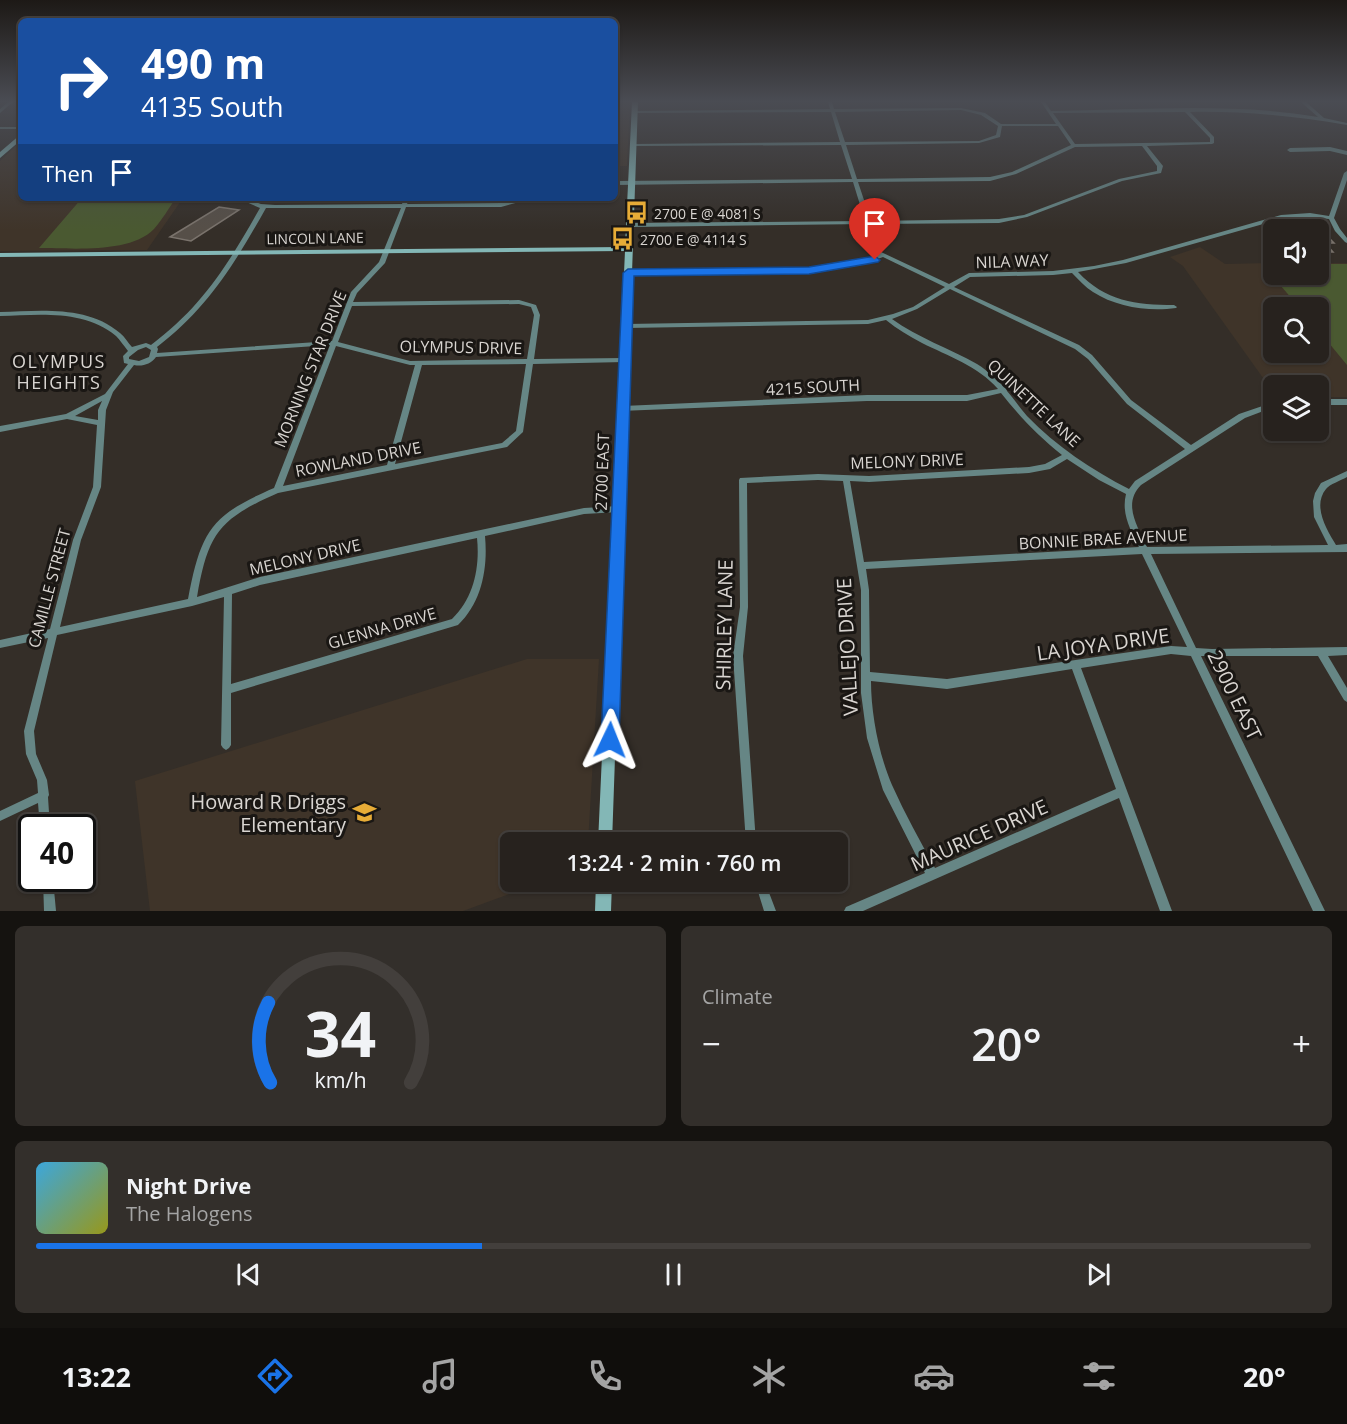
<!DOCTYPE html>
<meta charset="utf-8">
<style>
:root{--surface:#27221e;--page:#332f2b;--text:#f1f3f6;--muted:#a4a4a4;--line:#433f3c;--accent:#1a73e8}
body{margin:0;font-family:"Open Sans",sans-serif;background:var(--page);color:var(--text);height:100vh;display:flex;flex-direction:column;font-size:22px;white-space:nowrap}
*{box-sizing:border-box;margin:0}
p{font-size:20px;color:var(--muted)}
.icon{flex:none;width:33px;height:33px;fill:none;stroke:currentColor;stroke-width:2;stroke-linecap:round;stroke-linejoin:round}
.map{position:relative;height:911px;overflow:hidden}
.drawer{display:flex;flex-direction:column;gap:15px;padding:15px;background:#151310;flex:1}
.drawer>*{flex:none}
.hud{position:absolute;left:18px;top:18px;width:600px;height:183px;border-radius:9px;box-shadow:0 2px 4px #0004,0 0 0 2px var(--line);background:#1a4fa0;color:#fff;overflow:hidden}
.controls{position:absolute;left:1263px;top:219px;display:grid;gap:12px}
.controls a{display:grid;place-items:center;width:66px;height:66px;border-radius:9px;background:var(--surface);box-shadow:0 2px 4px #0004,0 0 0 2px var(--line);font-size:30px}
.speed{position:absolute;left:18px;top:814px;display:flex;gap:12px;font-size:30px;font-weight:700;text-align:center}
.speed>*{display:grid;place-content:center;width:78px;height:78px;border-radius:50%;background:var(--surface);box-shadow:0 2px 4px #0004,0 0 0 2px var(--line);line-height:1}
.speed .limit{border:3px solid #111;border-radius:9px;background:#fff;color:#111}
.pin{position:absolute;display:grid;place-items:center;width:51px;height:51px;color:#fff;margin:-62px -26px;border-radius:50% 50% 50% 0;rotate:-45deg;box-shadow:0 0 6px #0007}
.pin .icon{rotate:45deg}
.me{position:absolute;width:66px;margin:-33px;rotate:2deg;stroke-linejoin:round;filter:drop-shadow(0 0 4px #0008)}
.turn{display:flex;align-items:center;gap:21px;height:126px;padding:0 24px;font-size:27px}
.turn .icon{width:78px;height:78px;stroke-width:2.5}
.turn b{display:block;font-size:42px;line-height:51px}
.then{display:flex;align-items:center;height:57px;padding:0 24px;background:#0003;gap:12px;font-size:22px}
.big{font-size:45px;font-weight:600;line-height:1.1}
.drawer .widget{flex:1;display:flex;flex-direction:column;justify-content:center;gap:9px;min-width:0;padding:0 21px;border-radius:9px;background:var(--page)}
.drawer .dial{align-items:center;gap:0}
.dial svg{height:156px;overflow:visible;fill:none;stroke:var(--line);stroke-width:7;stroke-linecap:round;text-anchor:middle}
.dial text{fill:var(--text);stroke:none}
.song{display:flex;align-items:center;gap:18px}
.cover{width:72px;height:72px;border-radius:9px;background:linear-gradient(135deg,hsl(200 70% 55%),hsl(60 70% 35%))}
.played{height:6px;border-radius:3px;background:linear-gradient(90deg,var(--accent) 35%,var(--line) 35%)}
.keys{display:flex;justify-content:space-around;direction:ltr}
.heat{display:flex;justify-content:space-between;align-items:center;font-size:33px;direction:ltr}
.drawer .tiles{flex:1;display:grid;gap:15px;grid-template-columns:1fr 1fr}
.widget:last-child{grid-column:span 2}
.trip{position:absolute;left:500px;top:832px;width:348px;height:60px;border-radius:9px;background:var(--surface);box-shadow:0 2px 4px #0004,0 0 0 2px var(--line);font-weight:600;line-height:60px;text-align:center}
.tabs{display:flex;height:96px;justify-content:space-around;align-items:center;background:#100e0c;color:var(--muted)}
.tabs .icon{width:42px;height:42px}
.tabs .active{color:var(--accent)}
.tabs b{font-size:27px;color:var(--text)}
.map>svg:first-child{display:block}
.built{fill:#3f3429;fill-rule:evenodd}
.green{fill:#4a5931}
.building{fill:#564f48;stroke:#7a736c;stroke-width:1.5}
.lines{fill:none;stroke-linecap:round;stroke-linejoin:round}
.street{fill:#668685;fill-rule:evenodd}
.secondary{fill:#83b7b6;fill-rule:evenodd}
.route{fill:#1a73e8;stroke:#114b97;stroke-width:1.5}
.labels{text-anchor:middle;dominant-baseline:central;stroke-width:6;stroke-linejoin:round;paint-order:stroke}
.far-poi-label{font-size:14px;fill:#d9d5d1;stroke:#1a1714;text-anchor:start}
.far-street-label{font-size:14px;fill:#d9d5d1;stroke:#1a1714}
.street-label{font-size:16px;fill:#d9d5d1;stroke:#1a1714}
.neighbourhood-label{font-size:18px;letter-spacing:1.5px;fill:#d9d5d1;stroke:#1a1714}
.near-street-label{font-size:20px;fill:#d9d5d1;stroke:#1a1714}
.near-poi-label{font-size:20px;fill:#d9d5d1;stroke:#1a1714;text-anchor:end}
</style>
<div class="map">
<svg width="1347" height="911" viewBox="0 0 1347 911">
<rect width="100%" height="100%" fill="#342e28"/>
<path class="built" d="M 615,102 L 630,102 L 627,166 L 615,166 Z
M 21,141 L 21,198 L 183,198 L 147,250 L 0,251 L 0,161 Z
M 1200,247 L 1225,264 L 1273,263 L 1274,274 L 1318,274 L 1319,263 L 1347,263 L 1347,397 L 1319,397 L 1318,386 L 1274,386 L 1273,392 L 1183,266 L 1170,257 ZM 1274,308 L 1318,308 L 1318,352 L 1274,352 Z
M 527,659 L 599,659 L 588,843 L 510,843 L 510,882 L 542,882 L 463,911 L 150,911 L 135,781 Z"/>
<path class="green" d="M 82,198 L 176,198 C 169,208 162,220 154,229 C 130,254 70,248 39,248 Z
M 1319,264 L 1347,264 L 1347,365 L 1319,331 L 1318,308 L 1299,307 L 1263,265 L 1273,265 L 1274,274 L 1318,274 Z"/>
<path class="building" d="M 219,207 L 239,210 L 191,241 L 170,237 Z
M 1318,234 L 1325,234 L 1334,243 L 1325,243 L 1333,252 L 1318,252 Z"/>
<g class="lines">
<path class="street" d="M 8,102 L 13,102 L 0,113 L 0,109 Z
M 828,102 L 832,102 L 834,109 L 961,108 L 985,113 L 1001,124 L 1056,124 L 1041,102 L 1045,102 L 1051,111 C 1139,110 1232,102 1318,117 L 1301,102 L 1306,102 L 1324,118 L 1347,123 L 1347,125 C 1295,116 1243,111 1190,112 L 1214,137 L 1214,143 L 1212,144 L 1147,146 L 1163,166 L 1161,173 L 1122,181 L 1027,217 L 999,223 L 872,224 L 881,252 L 949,284 L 969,273 L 1053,271 L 1094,266 L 1123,260 L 1281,215 L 1310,213 L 1329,216 L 1344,173 L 1347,171 L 1347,180 L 1334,218 L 1340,229 L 1347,238 L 1347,243 L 1345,242 L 1335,231 L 1329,219 L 1310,217 L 1281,219 L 1126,263 L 1078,272 C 1105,301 1136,305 1174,305 L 1177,307 L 1176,308 C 1149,312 1116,307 1093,292 C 1085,287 1079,280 1072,273 L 1053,275 L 970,277 L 954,287 L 1079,345 L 1092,355 L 1131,400 L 1191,445 L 1239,414 L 1274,402 L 1274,407 L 1245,418 L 1141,485 C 1122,504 1138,527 1147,547 L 1328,545 L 1314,517 L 1313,501 L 1315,493 L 1321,483 L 1347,471 L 1347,477 C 1340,481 1330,484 1326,489 C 1312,506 1327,530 1336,545 L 1347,544 L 1347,552 L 1151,554 L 1196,648 L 1212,649 L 1347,647 L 1347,655 L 1328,656 L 1347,688 L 1347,702 L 1344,700 L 1318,656 L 1201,656 L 1325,911 L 1313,911 L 1191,656 L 1171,654 L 1081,668 L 1172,911 L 1160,911 L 1119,798 L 863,911 L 844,911 L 846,907 L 925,873 L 883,790 L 867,738 L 861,693 L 861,590 L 843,481 L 818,480 L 747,483 L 748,607 L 743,656 L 756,843 L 746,843 L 733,656 L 740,607 L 739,480 L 740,478 L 818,474 L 869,476 L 1029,467 L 1045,464 L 1062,455 C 1038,436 1020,417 1001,393 L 967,401 L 867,401 L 620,411 L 619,409 L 620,407 L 623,406 L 867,395 L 967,395 L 998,389 C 978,366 948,356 922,343 C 909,336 897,329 886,320 L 868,324 L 626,328 L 623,326 L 626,324 L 868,320 L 893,314 L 913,307 L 945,287 L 883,257 L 861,265 L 832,270 L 798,274 L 721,275 L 628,275 L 625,273 L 628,271 C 676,271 724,273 772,271 C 809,269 844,268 878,255 L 875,253 L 866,224 L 630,227 L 627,225 L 630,223 L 865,221 L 853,182 L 615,185 L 615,181 L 852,179 L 841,145 L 633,146 L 631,145 L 633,144 L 840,142 L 831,112 L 634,113 L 632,112 L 634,111 L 830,109 ZM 961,110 L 981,115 L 998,126 L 996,135 L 979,141 L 845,142 L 835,112 ZM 1185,112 L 1210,138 L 1210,142 L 1075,144 L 1053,113 ZM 1002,126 L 1058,126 L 1071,145 L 1012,172 L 990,177 L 857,179 L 846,145 L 979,143 L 1000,137 ZM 1142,146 L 1157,166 L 1157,171 L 1119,179 L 1024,215 L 999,219 L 871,221 L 858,182 L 990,181 L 1016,174 L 1075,147 ZM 950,289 L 1075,349 L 1088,359 L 1127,404 L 1185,449 L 1135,481 L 1129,489 C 1092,470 1056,446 1027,416 C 1020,408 1014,399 1007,391 L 1006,388 C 996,381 989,371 977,364 C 949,348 918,338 892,319 L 917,309 ZM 1067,459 L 1099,480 L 1126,494 C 1121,514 1131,531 1139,547 L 864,562 L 850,481 L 869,482 L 1029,473 L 1050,469 ZM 1142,554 L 1187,647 L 1171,646 L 947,679 L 870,672 L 869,590 L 866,569 ZM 1072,669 L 1116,789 L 935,868 C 920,841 905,814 892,785 C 879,755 871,714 871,681 L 947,689 Z
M 0,127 L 21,127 L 21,129 L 0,129 Z
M 1330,147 L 1347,151 L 1347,155 L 1330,151 L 1290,152 L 1287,150 L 1290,148 Z
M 237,198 L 245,198 L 261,204 L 275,205 L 402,204 L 404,198 L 410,198 L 407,204 L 501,203 L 524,198 L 534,198 L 501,207 L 406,207 L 385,263 L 357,293 L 353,302 L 519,300 L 536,305 L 540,315 L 534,359 L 625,358 L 628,360 L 625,362 L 533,364 L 523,432 L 507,447 L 278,493 C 219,519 208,533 197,597 L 260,577 L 584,508 L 619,506 L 622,507 L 623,509 L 622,511 L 619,512 L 584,514 L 485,536 C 488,568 482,602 458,625 L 231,693 L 231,745 L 229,748 L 226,750 L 223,748 L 221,745 L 224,597 L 192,606 L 57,635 L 34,731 L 36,754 L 47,780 L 49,795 L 48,797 L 50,828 L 40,828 L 38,803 L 0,821 L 0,811 L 38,793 L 37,780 L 26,754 L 24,731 L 48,638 L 0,648 L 0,640 L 50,629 L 73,540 L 93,487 L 97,425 L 67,419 L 0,432 L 0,426 L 66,414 L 105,394 L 128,364 L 124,363 L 123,356 L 128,351 C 124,346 120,340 116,336 C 84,309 38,315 0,316 L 0,312 C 40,311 87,305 120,333 C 125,337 128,343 132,347 L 146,343 L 151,345 C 203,306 229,263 260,208 ZM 266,208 L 401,208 L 379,262 L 351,292 L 332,341 L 157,353 L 158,349 L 157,347 C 208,308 235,263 266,208 ZM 519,304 L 531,307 L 534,315 L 527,359 L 410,361 L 338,342 L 352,306 ZM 330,345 L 274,488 C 211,515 201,531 188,599 L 60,627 L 81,540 L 101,487 L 106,410 L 113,392 L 134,365 C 142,367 151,364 156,357 ZM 336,346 L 410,365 L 415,365 L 387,465 L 283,486 ZM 146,347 L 151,350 L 149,357 L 139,361 L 129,359 L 129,357 L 138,350 ZM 526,364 L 516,431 L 502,443 L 395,464 L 422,365 ZM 102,401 L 98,410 L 98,420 L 75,416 ZM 477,538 C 480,567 474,598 452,619 L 231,684 L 232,594 L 260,585 Z
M 1318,399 L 1347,399 L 1347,405 L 1318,405 Z
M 43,879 L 53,879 L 56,911 L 44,911 Z
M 755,882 L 765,882 L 776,911 L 764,911 Z"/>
<path class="secondary" d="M 632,102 L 638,102 L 612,843 L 598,843 L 625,251 L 0,257 L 0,253 L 625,247 Z
M 21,134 L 21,140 L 0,158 L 0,152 Z
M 596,882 L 612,882 L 611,911 L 595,911 Z"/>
</g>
<linearGradient id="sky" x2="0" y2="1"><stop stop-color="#1d1916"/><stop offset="0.44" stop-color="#4a4c53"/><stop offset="1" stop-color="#4a4c53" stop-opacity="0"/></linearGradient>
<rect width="1347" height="230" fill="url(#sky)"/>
<path class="route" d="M 875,256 L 880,260 L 878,262 L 809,274 L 634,276 L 619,740 L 616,747 L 610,749 L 603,747 L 601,740 L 623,273 L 628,269 L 809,267 Z"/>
<defs>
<symbol id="bus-bare" viewBox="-9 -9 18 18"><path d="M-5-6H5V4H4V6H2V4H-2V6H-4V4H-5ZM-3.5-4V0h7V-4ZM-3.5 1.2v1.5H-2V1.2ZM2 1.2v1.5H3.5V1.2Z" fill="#e7ac37" stroke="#1a1714" stroke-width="2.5" paint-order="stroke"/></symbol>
<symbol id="school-bare" viewBox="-9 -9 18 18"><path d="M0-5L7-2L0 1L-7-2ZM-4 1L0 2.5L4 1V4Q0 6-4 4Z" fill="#e7ac37" stroke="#1a1714" stroke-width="2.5" paint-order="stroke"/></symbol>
</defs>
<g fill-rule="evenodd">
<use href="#bus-bare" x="620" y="196" width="33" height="33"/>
<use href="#bus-bare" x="606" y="222" width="33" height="33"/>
<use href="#school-bare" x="348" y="796" width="33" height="33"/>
</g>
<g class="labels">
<g class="far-poi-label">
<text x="654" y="213">2700 E @ 4081 S</text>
<text x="640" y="239">2700 E @ 4114 S</text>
</g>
<g class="far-street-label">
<text transform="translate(315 238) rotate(-1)">LINCOLN LANE</text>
</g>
<g class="street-label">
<text transform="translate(1012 261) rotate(-2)">NILA WAY</text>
<text transform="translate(461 347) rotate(1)">OLYMPUS DRIVE</text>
<text transform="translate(310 369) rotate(-68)">MORNING STAR DRIVE</text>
<text transform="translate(813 387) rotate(-3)">4215 SOUTH</text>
<text transform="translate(1034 403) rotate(43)">QUINETTE LANE</text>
<text transform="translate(358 459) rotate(-11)">ROWLAND DRIVE</text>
<text transform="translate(907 461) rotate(-2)">MELONY DRIVE</text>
<text transform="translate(602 472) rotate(-88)">2700 EAST</text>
<text transform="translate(1103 539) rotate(-3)">BONNIE BRAE AVENUE</text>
<text transform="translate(305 557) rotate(-13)">MELONY DRIVE</text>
<text transform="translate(49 588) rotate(-75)">CAMILLE STREET</text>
<text transform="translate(382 628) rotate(-16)">GLENNA DRIVE</text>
</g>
<g class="neighbourhood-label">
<text x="59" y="361">OLYMPUS<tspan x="59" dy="21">HEIGHTS</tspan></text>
</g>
<g class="near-street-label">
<text transform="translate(724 625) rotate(-89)">SHIRLEY LANE</text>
<text transform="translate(1103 644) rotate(-8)">LA JOYA DRIVE</text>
<text transform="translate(847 647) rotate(-93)">VALLEJO DRIVE</text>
<text transform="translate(1235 695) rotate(64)">2900 EAST</text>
<text transform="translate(979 835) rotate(-24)">MAURICE DRIVE</text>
</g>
<g class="near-poi-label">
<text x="346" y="801">Howard R Driggs<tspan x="346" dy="23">Elementary</tspan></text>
</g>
</g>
</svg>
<div class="controls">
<a><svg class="icon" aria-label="sound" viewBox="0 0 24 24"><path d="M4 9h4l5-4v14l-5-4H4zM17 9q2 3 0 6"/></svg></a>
<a><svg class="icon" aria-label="search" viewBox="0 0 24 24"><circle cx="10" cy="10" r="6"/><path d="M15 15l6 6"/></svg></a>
<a><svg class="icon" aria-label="layers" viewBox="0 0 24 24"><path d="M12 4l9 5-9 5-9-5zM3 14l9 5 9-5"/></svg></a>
</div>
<div class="speed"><div class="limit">40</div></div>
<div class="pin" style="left:875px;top:260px;background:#d93025"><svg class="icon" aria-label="arrive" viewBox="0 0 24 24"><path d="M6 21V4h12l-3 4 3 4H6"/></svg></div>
<svg class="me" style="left:610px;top:740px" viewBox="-20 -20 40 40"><path d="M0-17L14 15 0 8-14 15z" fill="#1a73e8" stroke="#fff" stroke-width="4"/></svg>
<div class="trip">13:24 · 2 min · 760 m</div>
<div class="hud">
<div class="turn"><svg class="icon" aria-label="right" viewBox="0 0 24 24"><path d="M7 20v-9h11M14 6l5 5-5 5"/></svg><div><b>490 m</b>4135 South</div></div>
<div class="then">Then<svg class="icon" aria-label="arrive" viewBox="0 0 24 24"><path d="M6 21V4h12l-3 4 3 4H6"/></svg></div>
</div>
</div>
<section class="drawer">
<div class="tiles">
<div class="widget dial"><svg viewBox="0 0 100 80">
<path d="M14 69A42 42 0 1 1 86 69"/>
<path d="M14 69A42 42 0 0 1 13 28" stroke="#1a73e8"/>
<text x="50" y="56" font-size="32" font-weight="700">34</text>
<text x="50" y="72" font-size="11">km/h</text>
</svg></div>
<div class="widget"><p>Climate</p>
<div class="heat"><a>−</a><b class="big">20°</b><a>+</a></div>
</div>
<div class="widget">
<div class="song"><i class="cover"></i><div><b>Night Drive</b><p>The Halogens</p></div></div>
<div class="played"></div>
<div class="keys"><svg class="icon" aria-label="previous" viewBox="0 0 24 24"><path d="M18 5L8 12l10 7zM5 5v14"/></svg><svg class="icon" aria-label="pause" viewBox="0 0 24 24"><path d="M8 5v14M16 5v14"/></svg><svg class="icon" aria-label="next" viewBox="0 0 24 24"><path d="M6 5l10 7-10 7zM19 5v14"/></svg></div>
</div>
</div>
</section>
<nav class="tabs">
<b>13:22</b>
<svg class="icon active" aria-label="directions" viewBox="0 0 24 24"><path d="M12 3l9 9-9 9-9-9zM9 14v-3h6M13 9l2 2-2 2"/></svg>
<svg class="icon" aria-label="music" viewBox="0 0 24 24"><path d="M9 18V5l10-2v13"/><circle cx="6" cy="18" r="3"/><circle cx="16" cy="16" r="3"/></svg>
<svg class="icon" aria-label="phone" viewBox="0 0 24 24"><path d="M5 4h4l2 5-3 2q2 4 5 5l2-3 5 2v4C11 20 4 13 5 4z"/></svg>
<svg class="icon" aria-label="climate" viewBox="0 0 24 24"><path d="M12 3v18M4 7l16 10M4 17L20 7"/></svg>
<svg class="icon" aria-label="car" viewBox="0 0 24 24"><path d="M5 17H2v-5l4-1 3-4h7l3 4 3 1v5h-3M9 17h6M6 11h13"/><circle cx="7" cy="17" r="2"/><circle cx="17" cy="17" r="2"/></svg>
<svg class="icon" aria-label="filters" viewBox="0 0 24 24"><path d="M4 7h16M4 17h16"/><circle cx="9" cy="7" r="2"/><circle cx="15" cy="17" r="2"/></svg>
<b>20°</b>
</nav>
